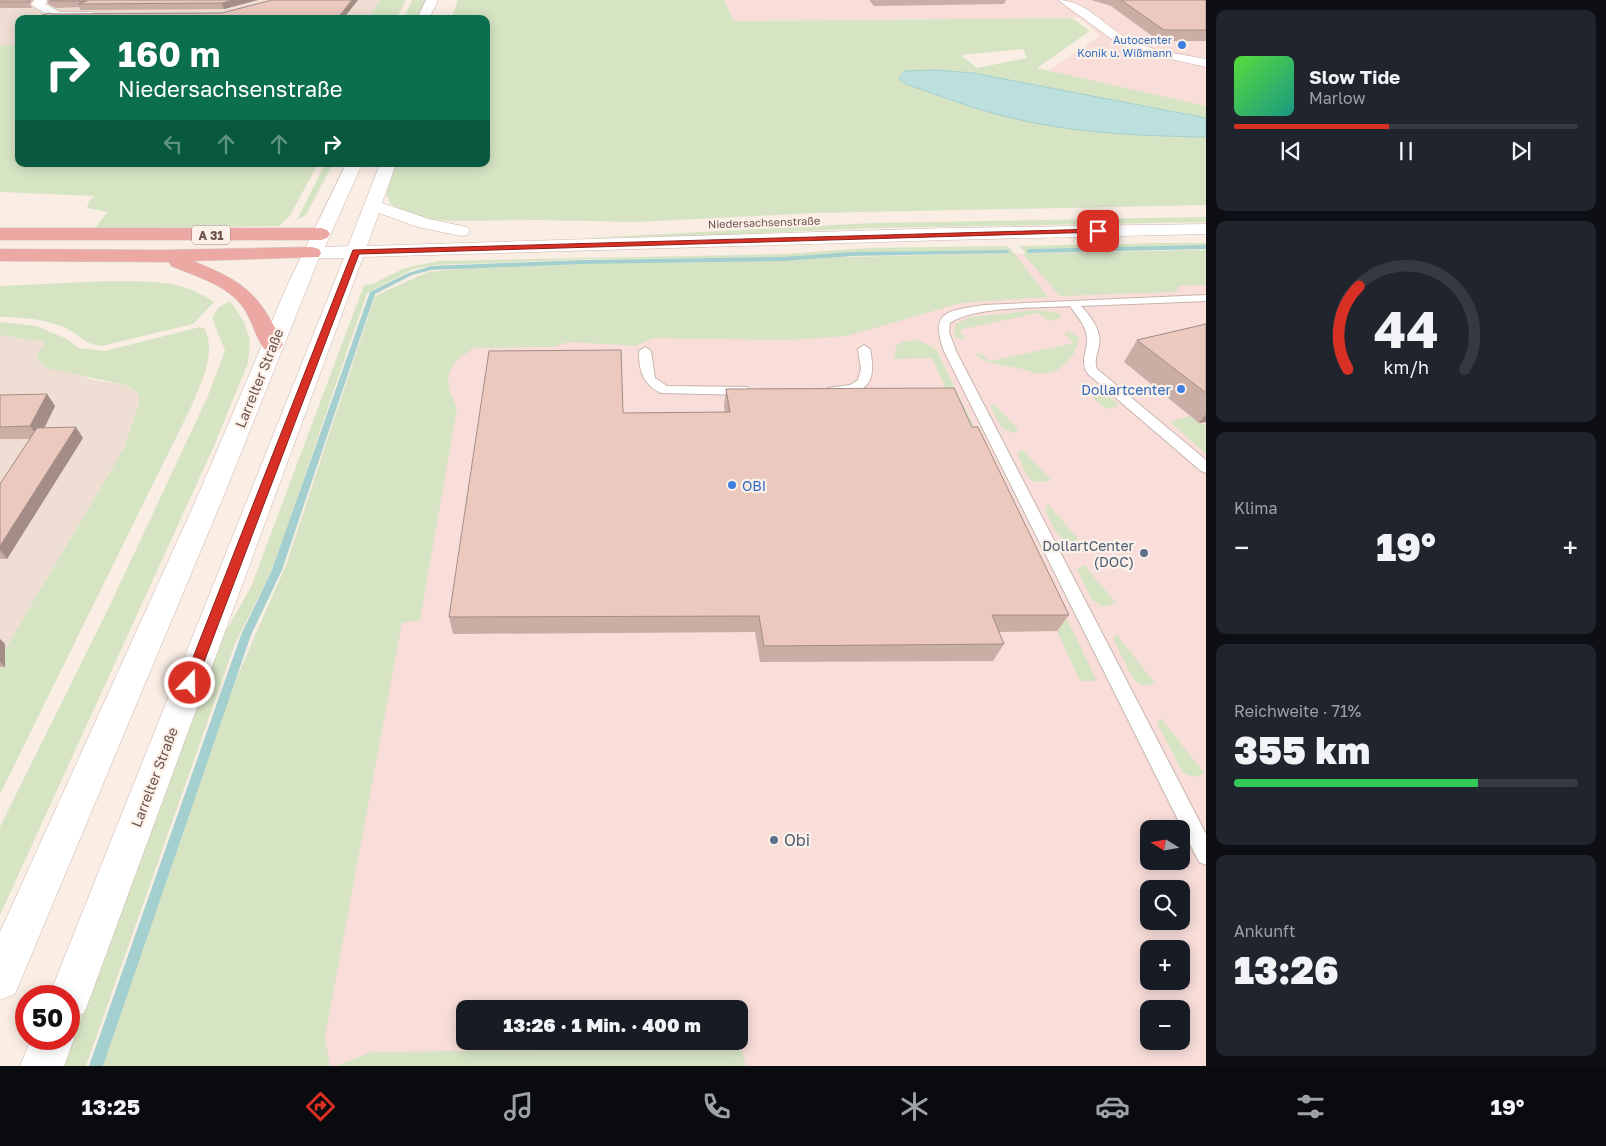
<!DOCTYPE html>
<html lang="de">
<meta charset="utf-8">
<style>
:root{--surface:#171b24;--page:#20242c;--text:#f1f3f6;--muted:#9ea1a6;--line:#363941;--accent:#d93025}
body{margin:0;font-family:"Golos Text",sans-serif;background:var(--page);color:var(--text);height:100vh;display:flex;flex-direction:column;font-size:19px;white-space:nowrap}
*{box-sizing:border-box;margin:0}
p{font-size:16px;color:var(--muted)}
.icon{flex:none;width:28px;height:28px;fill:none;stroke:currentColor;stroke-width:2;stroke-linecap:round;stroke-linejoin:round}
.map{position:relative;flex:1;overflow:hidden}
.panel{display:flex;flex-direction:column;gap:10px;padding:10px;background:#0d0f14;width:400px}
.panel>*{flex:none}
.hud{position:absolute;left:15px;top:15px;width:475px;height:152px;border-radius:10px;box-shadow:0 2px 12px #0003;background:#0b6e4f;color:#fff;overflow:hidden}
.needle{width:32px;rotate:281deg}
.fabs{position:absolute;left:1140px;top:820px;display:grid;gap:10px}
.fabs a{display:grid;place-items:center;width:50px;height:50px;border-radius:10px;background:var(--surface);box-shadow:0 2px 12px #0003;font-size:25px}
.speed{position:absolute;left:15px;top:985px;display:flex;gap:10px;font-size:25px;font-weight:700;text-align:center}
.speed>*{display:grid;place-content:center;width:65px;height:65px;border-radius:50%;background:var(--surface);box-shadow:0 2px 12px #0003;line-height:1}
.speed .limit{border:8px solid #d22;background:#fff;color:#111}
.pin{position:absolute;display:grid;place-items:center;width:42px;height:42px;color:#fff;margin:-21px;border-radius:10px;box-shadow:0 2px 8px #0006}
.me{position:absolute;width:55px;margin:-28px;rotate:21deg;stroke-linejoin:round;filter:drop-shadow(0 0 4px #0008)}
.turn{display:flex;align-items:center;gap:18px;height:105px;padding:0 20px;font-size:22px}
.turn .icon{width:65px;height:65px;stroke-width:2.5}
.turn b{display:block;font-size:35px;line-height:42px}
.lanes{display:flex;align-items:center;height:48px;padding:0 20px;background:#0003;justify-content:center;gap:25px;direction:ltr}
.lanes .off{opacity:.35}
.big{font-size:38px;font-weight:800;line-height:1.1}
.panel .widget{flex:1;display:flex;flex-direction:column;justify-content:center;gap:8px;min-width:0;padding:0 18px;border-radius:10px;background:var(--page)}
.panel .dial{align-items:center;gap:0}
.dial svg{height:130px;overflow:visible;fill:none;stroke:var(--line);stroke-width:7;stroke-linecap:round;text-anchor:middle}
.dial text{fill:var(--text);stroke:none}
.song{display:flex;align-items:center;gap:15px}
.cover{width:60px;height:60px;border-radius:8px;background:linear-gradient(135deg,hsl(110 70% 55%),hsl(170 70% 35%))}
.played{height:5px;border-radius:2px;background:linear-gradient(90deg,var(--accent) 45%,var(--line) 45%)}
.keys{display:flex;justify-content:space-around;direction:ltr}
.heat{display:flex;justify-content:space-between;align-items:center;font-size:28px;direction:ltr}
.charge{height:8px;border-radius:4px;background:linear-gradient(90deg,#34c759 71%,var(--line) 0)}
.trip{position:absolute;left:456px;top:1000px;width:292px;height:50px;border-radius:10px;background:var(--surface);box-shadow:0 2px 12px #0003;font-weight:800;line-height:50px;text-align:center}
.tab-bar{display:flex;height:80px;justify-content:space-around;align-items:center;background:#090b0e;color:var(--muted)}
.tab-bar .icon{width:35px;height:35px}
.tab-bar .current{color:var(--accent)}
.tab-bar b{font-size:22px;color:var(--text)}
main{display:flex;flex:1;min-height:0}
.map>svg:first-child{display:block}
.residential{fill:#efded3}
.commercial{fill:#f8ddd9;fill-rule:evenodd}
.green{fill:#d7e4c4;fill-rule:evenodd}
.water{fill:#bbe0de;stroke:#a3d0cf}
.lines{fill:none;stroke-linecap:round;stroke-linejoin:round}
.stream{fill:#a3d0cf;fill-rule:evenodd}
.lane-casing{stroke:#c8b4ac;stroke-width:2}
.street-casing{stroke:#c8b4ac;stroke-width:1}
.secondary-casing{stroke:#cdb5ad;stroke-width:1}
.highway-casing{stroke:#d4cbca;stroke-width:1}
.lane{fill:#fff;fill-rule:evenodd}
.street{fill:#fff;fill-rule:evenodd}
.secondary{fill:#fff;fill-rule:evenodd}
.highway{fill:#eca8a2;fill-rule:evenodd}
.wall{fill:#caada4}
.shaded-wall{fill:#a48d86}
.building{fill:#ebc9bf;stroke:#a48d86}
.route{fill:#d93025;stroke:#8d1f18}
.shop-dot{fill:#3f7fe0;stroke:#fcf1e9;stroke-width:2}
.service-dot{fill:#5c6f8a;stroke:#fcf1e9;stroke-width:2}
.labels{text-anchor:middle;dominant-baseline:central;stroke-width:4.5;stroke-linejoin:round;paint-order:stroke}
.far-shop-label{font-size:11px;fill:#366cbe;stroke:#fcf1e9;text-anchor:end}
.far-street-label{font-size:11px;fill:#6e534d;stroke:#fcf1e9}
.shield{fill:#fcf1e9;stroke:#99827c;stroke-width:1}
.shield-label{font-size:12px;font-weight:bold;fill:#6e534d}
.street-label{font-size:14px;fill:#6e534d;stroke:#fcf1e9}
.shop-label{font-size:14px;fill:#366cbe;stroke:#fcf1e9;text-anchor:end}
.service-label{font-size:14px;fill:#4e5e75;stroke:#fcf1e9;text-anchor:end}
.near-service-label{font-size:16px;fill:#4e5e75;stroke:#fcf1e9;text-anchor:start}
</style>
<main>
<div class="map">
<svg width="1206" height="1066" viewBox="0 0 1206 1066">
<rect width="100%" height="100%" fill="#f9ede4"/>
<path class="residential" d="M 0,0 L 380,0 L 368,19 L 19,19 L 19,45 L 0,45 Z
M 0,335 L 47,342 L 88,379 L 125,385 L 137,392 L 140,400 L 124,448 L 0,658 Z"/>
<path class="commercial" d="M 724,0 L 1206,0 L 1206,106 L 1048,71 L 1100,36 L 1080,18 L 734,21 Z
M 1206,250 L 1206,1066 L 140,1066 L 428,272 L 492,266 ZM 1149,829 L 1181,829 L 1181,861 L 1149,861 ZM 1149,889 L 1181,889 L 1181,921 L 1149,921 ZM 1149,949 L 1181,949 L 1181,981 L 1149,981 ZM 465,1009 L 740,1009 L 740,1041 L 465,1041 ZM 1149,1009 L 1181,1009 L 1181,1041 L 1149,1041 Z"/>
<path class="green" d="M 380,0 L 406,0 L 396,19 L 368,19 Z
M 412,0 L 425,0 L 416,19 L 403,19 Z
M 458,0 L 724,0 L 734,21 L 1072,18 L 1090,31 L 1037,68 L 1206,106 L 1206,118 L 973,73 L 906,71 L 900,80 L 942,96 L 1036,123 L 1148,136 L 1206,137 L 1206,205 L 815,213 L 637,222 L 538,220 L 448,221 L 420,218 L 390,204 L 386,193 L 396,164 L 486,164 L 486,19 L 451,19 ZM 1023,49 L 1027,58 L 977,68 L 961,55 Z
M 0,45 L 19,45 L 19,164 L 318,164 L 289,217 L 279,226 L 94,229 L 108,212 L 87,208 L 89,201 L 95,196 L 0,192 Z
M 325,164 L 333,164 L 306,215 L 297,220 Z
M 1206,217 L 1206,222 L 873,228 L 718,235 L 584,238 L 873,223 Z
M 1160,243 L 1206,243 L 1206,246 L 1029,249 L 1032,253 L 1206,250 L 1206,285 L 1179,286 L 1176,292 L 1060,296 L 1023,254 L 1025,253 L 1020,246 Z
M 1005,246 L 1010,248 L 1048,297 L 961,303 L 847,336 L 788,340 L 654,338 L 635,346 L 569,342 L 551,347 L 476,348 C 461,354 445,368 449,387 C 450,394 455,401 457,409 L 420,620 L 402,623 L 325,1037 L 330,1066 L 103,1066 L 229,695 L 286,565 L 375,296 L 428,272 L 492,266 L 1009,253 L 1005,250 L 881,252 L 782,258 L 592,259 L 435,265 L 413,269 L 367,293 L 274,566 L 235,644 L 86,1066 L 63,1066 L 218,645 L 251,587 L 364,285 L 372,284 L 405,268 L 439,261 L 784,254 L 869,248 Z
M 109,281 C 149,282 180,278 214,302 L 193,324 L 101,346 C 83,344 78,333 63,327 C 44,319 20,317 0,317 L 0,286 Z
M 230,301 L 244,322 L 250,340 L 248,363 L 214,446 L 0,915 L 0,827 L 110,605 L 207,398 L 225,351 L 212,318 L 218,308 Z
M 1039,310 L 1058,313 L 1062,318 L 1049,321 L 1038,313 L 959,330 L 966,339 L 956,338 L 954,331 L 956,324 L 970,317 Z
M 0,322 L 36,326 L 67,339 L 78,348 L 105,351 L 200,327 L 205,329 C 216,355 202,380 192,405 L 0,794 L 0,658 L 124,448 L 140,400 L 137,392 L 125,385 L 47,368 L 38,360 L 38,353 L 46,342 L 0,335 Z
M 1069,332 L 1079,337 C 1076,358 1060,376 1037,373 C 1031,373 1027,370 1022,369 C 1002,364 993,368 975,354 L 980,353 L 990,361 L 1074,343 L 1064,334 Z
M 917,340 L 933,347 L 937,351 L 1022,525 L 970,444 L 932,358 L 894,359 L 896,346 L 902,342 Z
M 1078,385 L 1099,389 L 1117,403 L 1117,407 L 1106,409 Z
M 994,404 L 1019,430 L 1012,433 L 1002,428 L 990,406 Z
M 1190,416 L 1206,426 L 1206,454 L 1170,422 Z
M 1023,450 L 1051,480 C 1026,487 1027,475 1018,455 L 1017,453 Z
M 1048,504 L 1079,540 C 1057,547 1053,525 1045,509 Z
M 1012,534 L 1026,534 L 1097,681 L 1080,681 Z
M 1084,565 L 1116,603 L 1103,607 L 1092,600 L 1077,569 Z
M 1117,635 L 1155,683 L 1143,686 L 1133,679 L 1113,639 Z
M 1161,718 L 1205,774 L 1194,777 L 1183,773 L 1158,725 L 1157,722 Z
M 734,1048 L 742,1051 L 746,1066 L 336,1066 L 372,1052 Z"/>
<path class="water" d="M 936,70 L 973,73 L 1206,118 L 1206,137 C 1139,136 1070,133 1004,116 C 971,108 938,95 906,84 L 900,80 L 900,77 L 905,71 Z"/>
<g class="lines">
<path class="stream" d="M 1206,245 L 1206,249 L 1029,253 L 1026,251 L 1029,249 Z
M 1007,250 L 1009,251 L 1009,253 L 853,256 L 783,261 L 582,264 L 431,270 L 412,275 L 375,294 L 282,570 L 251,635 L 103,1066 L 89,1066 L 241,635 L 272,570 L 370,292 L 408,273 L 431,266 L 582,260 L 783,257 L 853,252 Z"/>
<defs>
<path id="lane" d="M 1206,295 L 1206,301 L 1081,306 C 1091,317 1102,330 1099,346 C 1097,355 1094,360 1097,369 L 1206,460 L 1206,473 L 1201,471 L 1088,374 C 1080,362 1086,355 1087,342 C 1088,328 1078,317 1070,306 C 1040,308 973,306 950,323 L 949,332 L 956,351 L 1206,834 L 1206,865 L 1199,862 L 944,351 C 929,310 949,311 984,305 Z
M 864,345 L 870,349 C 874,369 875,388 851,393 C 844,395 835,396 828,394 L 826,391 L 828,388 L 850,385 L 858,380 L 861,369 L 858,349 Z
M 645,347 L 651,351 L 655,378 L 667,386 L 747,387 L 753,391 L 747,395 L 661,393 C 642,384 639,370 639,351 Z"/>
<path id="street" d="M 35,0 L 49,0 L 45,4 L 60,12 L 93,12 L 99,16 L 96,19 L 55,19 L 33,6 L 31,4 Z
M 1058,0 C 1085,0 1105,26 1128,39 C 1150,51 1181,54 1206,59 L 1206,67 L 1139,52 L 1120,45 Z"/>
<path id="secondary" d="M 426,0 L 438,0 L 429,19 L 417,19 Z
M 346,164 L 362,164 L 325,247 L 348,246 L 380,164 L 396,164 L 382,203 L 429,219 L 467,227 L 470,231 L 467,235 L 461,236 L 418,227 L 379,213 L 367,246 L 947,228 L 1206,224 L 1206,234 L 947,240 L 363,257 L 90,998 L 84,1013 L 69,1019 L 69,996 L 49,996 L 344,258 L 319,258 L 222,500 L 15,994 L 0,1000 L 0,932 L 196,500 L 287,286 Z
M 69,1025 L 74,1039 L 64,1066 L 20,1066 L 31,1039 L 69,1039 Z"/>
<path id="highway" d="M 0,228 L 321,228 L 327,230 L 330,234 L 327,238 L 321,240 L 0,240 Z
M 312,247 L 319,249 L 321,253 L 319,257 L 193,261 C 245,282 259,293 283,344 L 280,349 L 272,351 L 264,349 C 256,337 252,322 245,310 C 229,285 197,277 171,266 L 169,262 L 0,261 L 0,249 L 163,250 Z"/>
</defs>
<use href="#lane" class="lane-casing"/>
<use href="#street" class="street-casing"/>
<use href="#secondary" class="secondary-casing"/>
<use href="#highway" class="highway-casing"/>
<use href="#lane" class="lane"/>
<use href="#street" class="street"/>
<use href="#secondary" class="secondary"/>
<use href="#highway" class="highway"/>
</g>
<path class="wall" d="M 0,0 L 33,0 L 30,3 L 32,8 L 0,8 Z
M 47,0 L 258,0 L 224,9 L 80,10 L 79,7 L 56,8 L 48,4 Z
M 272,0 L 358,0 L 343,19 L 29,19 L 52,14 L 222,13 Z
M 869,0 L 1006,0 L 1004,4 L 874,6 Z
M 1091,0 L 1206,0 L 1206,41 L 1159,41 L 1111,6 Z
M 1206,324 L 1206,422 L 1199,423 L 1124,362 L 1137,340 Z
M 726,389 L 972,427 L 1069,615 L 1057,631 L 998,632 L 1004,644 L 993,661 L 760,662 L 755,632 L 453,634 L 449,617 L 623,413 L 725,412 L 724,407 Z
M 47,394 L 55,406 L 44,428 L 83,438 L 7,559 L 0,559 L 0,484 L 30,439 L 0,439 L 0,395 Z
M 0,639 L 5,644 L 5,667 L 0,667 Z"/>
<path class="shaded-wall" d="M 233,0 L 258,0 L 224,9 L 222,3 Z
M 352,0 L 358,0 L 343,19 L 337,19 Z
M 47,394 L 55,406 L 39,439 L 30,426 Z
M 1206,414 L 1206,422 L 1199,423 Z
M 76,427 L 83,438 L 7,559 L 0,550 L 0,546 Z
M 0,639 L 5,644 L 5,667 L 0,662 Z"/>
<path class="building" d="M 0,0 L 28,0 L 30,2 L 0,2 Z
M 50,0 L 233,0 L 222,3 L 78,4 L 87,1 L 53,1 Z
M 272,0 L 352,0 L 337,19 L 249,19 L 250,17 L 188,18 L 187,19 L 29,19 L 49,13 L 52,14 L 222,13 Z
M 1121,0 L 1205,0 L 1206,1 L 1206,30 L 1164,30 Z
M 1206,324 L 1206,393 L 1137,340 Z
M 621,350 L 623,413 L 730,412 L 726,389 L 954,388 L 972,427 L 978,427 L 1069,615 L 992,615 L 1004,644 L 764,646 L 759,616 L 449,617 L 489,351 Z
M 47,394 L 30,426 L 0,427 L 0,395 Z
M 76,427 L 0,546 L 0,484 L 37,428 Z"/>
<path class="route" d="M 1098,229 L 1101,231 L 1100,232 L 359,254 L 196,683 L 194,687 L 185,687 L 183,683 L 353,250 Z"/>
<g class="shop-dot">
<circle cx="1182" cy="45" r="5"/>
<circle cx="1181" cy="389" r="5"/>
<circle cx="732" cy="485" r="5"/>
</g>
<g class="service-dot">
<circle cx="1144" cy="553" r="5"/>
<circle cx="774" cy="840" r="5"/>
</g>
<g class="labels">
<g class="far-shop-label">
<text x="1172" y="39">Autocenter<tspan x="1172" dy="13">Konik u. Wißmann</tspan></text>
</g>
<g class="far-street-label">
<text transform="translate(764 222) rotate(-2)">Niedersachsenstraße</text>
</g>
<rect class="shield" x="192" y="225.5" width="38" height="19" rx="4"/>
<g class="shield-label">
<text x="211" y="235">A 31</text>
</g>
<g class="street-label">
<text transform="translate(259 378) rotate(-68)">Larrelter Straße</text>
<text transform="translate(154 777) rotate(-69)">Larrelter Straße</text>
</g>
<g class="shop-label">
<text x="1171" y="389">Dollartcenter</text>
<text x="742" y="485" text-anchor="start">OBI</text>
</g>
<g class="service-label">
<text x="1134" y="545">DollartCenter<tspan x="1134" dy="16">(DOC)</tspan></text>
</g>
<g class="near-service-label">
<text x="784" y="840">Obi</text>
</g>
</g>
</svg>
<div class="fabs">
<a><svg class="needle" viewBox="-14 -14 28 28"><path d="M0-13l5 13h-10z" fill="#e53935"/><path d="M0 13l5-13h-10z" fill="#9ea1a6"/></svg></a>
<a><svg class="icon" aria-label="search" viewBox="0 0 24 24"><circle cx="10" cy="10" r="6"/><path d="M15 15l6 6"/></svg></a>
<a>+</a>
<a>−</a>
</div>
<div class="speed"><div class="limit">50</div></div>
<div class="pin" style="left:1098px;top:231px;background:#d93025"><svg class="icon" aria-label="arrive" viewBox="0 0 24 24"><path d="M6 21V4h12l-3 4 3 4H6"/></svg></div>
<svg class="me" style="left:190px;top:683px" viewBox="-20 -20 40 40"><circle r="17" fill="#d93025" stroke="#fff" stroke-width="3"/><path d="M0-11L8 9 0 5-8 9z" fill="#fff"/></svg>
<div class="trip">13:26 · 1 Min. · 400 m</div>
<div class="hud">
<div class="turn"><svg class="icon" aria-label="right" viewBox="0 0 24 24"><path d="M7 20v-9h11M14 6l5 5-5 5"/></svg><div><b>160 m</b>Niedersachsenstraße</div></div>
<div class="lanes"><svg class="icon off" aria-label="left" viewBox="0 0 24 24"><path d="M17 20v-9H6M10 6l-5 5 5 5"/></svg><svg class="icon off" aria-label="ahead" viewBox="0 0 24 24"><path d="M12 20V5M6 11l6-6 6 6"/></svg><svg class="icon off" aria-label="ahead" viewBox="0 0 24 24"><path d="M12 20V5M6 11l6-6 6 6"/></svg><svg class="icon" aria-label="right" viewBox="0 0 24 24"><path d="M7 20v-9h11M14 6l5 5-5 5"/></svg></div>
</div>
</div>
<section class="panel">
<div class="widget">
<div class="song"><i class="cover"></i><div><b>Slow Tide</b><p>Marlow</p></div></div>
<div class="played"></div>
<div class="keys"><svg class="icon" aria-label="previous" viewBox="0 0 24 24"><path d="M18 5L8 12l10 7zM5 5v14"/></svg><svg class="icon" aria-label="pause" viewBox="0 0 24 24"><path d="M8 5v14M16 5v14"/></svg><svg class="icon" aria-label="next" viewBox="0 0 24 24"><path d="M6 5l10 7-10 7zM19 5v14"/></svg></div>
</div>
<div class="widget dial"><svg viewBox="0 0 100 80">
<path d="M14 69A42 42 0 1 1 86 69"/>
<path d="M14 69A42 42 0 0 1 21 18" stroke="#d93025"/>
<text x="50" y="56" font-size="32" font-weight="700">44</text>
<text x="50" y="72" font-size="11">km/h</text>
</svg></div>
<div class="widget"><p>Klima</p>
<div class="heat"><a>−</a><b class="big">19°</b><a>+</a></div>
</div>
<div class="widget"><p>Reichweite · 71%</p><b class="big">355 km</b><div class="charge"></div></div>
<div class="widget"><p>Ankunft</p><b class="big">13:26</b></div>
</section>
</main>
<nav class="tab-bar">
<b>13:25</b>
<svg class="icon current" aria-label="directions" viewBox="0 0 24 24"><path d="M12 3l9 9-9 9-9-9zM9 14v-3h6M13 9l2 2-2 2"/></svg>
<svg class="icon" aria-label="music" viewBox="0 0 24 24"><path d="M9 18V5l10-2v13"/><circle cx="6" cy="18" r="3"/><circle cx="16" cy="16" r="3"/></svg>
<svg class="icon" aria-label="phone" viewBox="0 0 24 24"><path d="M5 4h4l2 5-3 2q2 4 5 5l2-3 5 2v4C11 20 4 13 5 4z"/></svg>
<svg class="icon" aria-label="climate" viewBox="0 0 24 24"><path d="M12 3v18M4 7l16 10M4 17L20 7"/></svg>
<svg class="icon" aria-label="car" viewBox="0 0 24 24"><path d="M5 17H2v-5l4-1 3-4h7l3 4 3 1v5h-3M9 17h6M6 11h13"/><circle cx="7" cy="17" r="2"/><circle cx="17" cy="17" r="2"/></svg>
<svg class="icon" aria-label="filters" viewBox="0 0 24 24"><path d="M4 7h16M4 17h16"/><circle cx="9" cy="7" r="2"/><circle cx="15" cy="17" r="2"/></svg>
<b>19°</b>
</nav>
